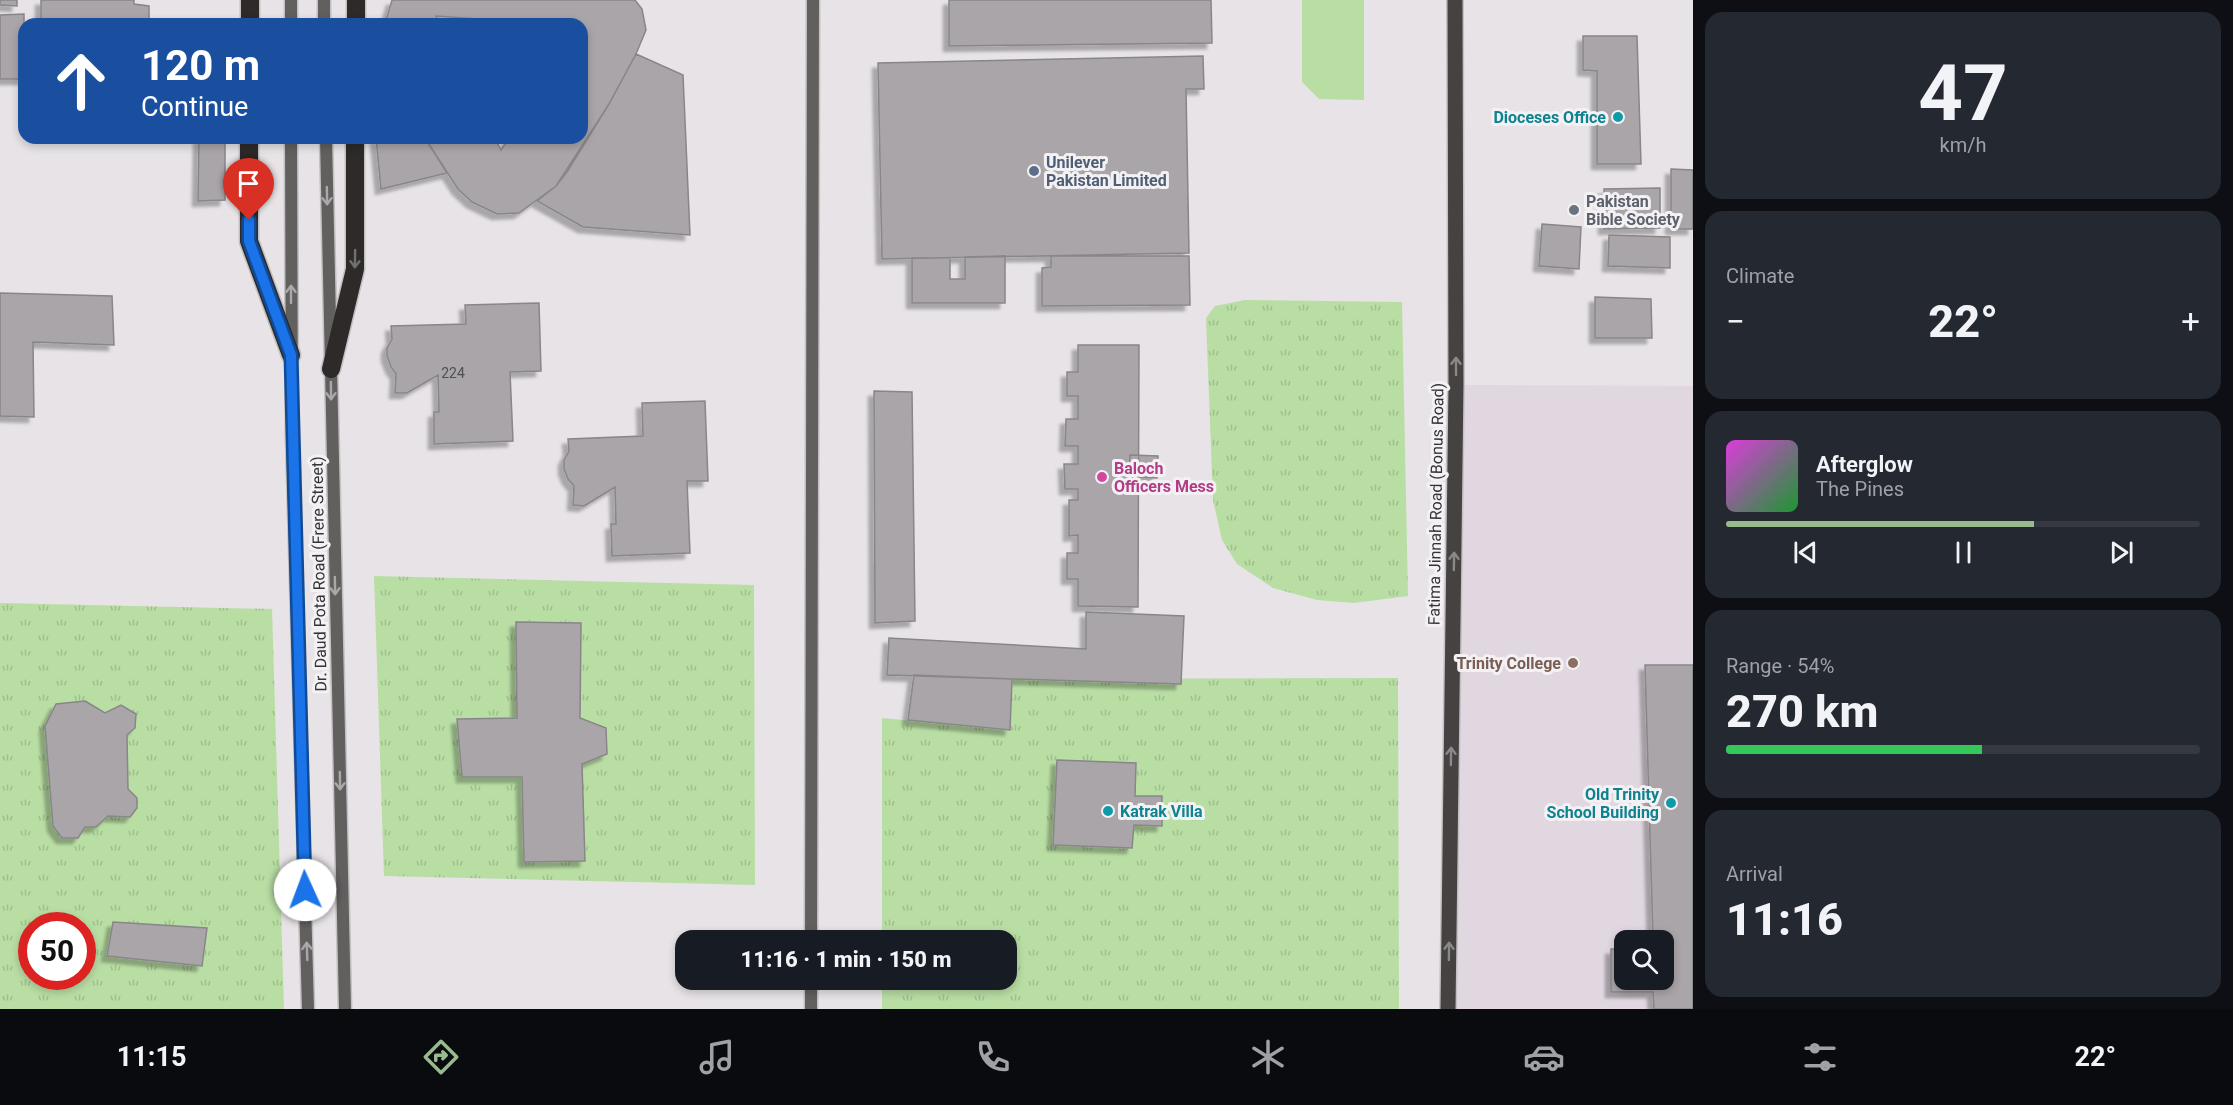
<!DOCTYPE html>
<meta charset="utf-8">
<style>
:root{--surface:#171b24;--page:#242831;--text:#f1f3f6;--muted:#9ea1a6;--line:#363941;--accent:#99b98e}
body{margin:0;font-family:Roboto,sans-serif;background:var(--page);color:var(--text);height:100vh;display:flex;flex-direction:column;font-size:22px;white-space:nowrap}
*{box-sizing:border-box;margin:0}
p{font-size:20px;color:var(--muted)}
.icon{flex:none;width:33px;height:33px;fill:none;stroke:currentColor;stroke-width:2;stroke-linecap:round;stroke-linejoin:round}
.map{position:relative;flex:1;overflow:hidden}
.sheet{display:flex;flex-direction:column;gap:12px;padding:12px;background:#0d0f14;width:540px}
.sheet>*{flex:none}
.hud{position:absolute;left:18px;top:18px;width:570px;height:126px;border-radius:18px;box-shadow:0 3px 9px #0003;background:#1a4fa0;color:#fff;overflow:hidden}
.controls{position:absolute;left:1614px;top:930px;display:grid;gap:12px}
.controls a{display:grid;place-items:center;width:60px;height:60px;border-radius:12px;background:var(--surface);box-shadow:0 3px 9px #0003;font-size:30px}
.speed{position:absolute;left:18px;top:912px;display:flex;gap:12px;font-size:30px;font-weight:700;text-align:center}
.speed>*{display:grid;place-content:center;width:78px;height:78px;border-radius:50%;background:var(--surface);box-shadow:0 3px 9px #0003;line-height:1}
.speed .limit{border:9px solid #d22;background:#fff;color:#111}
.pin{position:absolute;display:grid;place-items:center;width:51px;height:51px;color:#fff;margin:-62px -26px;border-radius:50% 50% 50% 0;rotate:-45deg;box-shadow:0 0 6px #0007}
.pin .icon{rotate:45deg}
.me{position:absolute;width:66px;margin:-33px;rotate:358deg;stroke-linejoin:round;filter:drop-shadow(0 0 4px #0008)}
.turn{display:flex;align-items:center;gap:21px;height:126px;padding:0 24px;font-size:27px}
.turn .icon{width:78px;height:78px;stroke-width:2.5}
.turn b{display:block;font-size:42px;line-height:51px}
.big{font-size:45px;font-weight:800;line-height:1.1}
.sheet .widget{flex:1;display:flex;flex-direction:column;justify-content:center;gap:9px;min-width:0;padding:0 21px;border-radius:18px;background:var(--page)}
.sheet .dial{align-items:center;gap:0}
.dial b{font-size:78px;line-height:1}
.song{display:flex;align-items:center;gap:18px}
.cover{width:72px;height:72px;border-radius:9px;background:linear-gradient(135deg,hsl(300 70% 55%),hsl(130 70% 35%))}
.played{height:6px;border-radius:3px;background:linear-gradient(90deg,var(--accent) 65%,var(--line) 65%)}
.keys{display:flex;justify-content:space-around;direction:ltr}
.heat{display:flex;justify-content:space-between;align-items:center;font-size:33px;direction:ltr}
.charge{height:9px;border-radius:4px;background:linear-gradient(90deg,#34c759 54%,var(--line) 0)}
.trip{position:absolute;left:675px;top:930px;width:342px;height:60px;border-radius:18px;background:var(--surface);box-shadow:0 3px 9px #0003;font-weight:800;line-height:60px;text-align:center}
.dock{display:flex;height:96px;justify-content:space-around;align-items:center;background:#090b0e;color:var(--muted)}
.dock .icon{width:42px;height:42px}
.dock .current{color:var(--accent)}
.dock b{font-size:27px;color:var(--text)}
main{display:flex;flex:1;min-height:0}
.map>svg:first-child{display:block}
.built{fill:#e0d7e0;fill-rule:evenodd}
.grass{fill:url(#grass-tufts);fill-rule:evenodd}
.pitch{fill:#b9dea4}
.building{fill:#a9a5a8;stroke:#898689;stroke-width:1.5;filter:url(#shadow)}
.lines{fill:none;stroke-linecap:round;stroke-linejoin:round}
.secondary-casing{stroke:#c3c0c2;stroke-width:15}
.primary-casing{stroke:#c3c0c2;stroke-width:18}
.highway-casing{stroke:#c3c0c2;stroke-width:21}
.secondary{stroke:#62605f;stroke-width:12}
.primary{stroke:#454241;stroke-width:15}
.highway{stroke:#2d2a29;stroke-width:18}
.oneway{stroke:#aba8aa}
.oneway2{stroke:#737070}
.oneway3{stroke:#8b8889}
.route-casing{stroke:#114b97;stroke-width:15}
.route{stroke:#1a73e8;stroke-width:10}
.culture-dot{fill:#0f9aa8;stroke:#f4f1f4;stroke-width:2}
.service-dot{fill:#5c6f8a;stroke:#f4f1f4;stroke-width:2}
.worship-dot{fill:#6b7280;stroke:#f4f1f4;stroke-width:2}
.hotel-dot{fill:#d1479c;stroke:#f4f1f4;stroke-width:2}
.education-dot{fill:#8d6e63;stroke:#f4f1f4;stroke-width:2}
.labels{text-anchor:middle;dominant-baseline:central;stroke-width:6;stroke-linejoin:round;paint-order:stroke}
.number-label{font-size:14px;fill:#515051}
.culture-label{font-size:16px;font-weight:bold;fill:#0d838f;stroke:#f4f1f4;text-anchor:end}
.service-label{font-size:16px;font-weight:bold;fill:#4e5e75;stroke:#f4f1f4;text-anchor:start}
.worship-label{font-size:16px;font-weight:bold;fill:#5b616d;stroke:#f4f1f4;text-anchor:start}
.hotel-label{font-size:16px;font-weight:bold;fill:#b23c85;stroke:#f4f1f4;text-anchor:start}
.street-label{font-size:16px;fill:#343334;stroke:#f4f1f4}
.education-label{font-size:16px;font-weight:bold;fill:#785e54;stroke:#f4f1f4;text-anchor:end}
</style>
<main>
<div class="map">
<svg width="1693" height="1009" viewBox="0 0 1693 1009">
<defs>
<pattern id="grass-tufts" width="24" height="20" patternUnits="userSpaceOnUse" patternTransform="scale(1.5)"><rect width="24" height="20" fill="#b9dea4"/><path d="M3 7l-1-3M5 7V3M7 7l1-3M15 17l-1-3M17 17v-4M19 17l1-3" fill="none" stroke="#a0bf8e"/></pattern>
<filter id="shadow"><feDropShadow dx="-5.5" dy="5.5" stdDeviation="1.5" flood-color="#0004"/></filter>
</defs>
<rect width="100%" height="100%" fill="#e7e3e6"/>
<path class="built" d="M 1456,385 L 1693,386 L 1693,1009 L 1449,1009 ZM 1624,940 L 1664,940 L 1664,980 L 1624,980 Z"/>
<path class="grass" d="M 1245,300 L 1402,302 L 1408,596 L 1354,603 L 1317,600 L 1273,588 L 1237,564 L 1222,540 L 1213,500 L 1206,318 L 1215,306 Z
M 374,576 L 754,585 L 755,885 L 384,876 Z
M 0,603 L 272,609 L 284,1009 L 0,1009 ZM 32,926 L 82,926 L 82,976 L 32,976 Z
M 1398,678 L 1399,1009 L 882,1009 L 882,980 L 1006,980 L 1006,940 L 882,940 L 882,718 L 1009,730 L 1012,679 Z"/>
<path class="pitch" d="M 1302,0 L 1364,0 L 1364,100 L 1319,99 L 1302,82 Z"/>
<path class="building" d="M 0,0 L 17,0 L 17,6 L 0,5 Z
M 41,0 L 134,0 L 134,4 L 149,6 L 149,24 L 41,24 Z
M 392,0 L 635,0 L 642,9 L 646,30 L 636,54 L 609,104 L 556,186 L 519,213 L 497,214 L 472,202 L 458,189 L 425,138 L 495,138 L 501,150 L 509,138 L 582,138 L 582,24 L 550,24 L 436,16 L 439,24 L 385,24 Z
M 949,0 L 1211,0 L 1212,43 L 949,46 Z
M 24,14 L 24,79 L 0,79 L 0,15 Z
M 1583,36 L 1637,36 L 1641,164 L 1597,164 L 1597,71 L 1583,70 Z
M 636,54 L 683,75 L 690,235 L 583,227 L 537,201 L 556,186 L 567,172 L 609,104 Z
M 1203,56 L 1204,89 L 1186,89 L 1189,253 L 882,259 L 878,63 Z
M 199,138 L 225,138 L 225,200 L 198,201 Z
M 376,138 L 425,138 L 447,173 L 381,189 Z
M 1671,169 L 1693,170 L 1693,229 L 1671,229 Z
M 1660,188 L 1660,228 L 1604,229 L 1604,189 Z
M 1542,224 L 1581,227 L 1579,269 L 1539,266 Z
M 1609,235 L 1670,237 L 1670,268 L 1608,266 Z
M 1005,256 L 1005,303 L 912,303 L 912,258 L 950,258 L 950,279 L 965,279 L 965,257 Z
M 1051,256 L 1189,256 L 1190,305 L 1042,306 L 1042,268 L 1051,267 Z
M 0,293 L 112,296 L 114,345 L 33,342 L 34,417 L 0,416 Z
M 1595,297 L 1651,299 L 1652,338 L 1595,338 Z
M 539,303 L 541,371 L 510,372 L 513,441 L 434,444 L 434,412 L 439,412 L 438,375 L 407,393 L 395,393 L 396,374 L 391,367 L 387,356 L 387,348 L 392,339 L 391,326 L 466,324 L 465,305 Z
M 1078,345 L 1139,345 L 1138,607 L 1078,606 L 1078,579 L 1067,579 L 1067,553 L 1078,553 L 1078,535 L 1069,536 L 1069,500 L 1078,500 L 1078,489 L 1065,489 L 1064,464 L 1078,464 L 1078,446 L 1065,446 L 1066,419 L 1078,419 L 1078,396 L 1067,396 L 1067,372 L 1078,372 Z
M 874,391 L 912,392 L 915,621 L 875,623 Z
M 705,401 L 708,481 L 687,481 L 690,553 L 612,556 L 611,524 L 616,524 L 615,487 L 584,506 L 573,505 L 574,486 L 568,479 L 564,469 L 564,460 L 569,451 L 568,439 L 643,436 L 642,403 Z
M 1130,455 L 1158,456 L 1157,478 L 1129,477 Z
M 1086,612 L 1184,616 L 1181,684 L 887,675 L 889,638 L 1086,649 Z
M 516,622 L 581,623 L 580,718 L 606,728 L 607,754 L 582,764 L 585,861 L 524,862 L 522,777 L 462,777 L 457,719 L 517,718 Z
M 1645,665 L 1693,665 L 1693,1009 L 1654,1009 L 1653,992 L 1611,992 L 1611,949 L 1624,949 L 1624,980 L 1664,980 L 1664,940 L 1653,940 Z
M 914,675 L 1012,679 L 1010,730 L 908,720 Z
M 85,701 L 105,713 L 121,705 L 136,714 L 135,728 L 127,735 L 128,789 L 137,798 L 137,808 L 130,817 L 108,816 L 96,827 L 85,827 L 78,838 L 62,838 L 53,826 L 45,726 L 56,704 Z
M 1057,760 L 1136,763 L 1135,796 L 1162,796 L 1162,826 L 1134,825 L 1132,848 L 1053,845 Z
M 113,922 L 207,928 L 202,966 L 107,956 Z"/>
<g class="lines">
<defs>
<path id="secondary" d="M 324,0 L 324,24
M 291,24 L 291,0
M 291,138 L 292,437 L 308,1009
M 326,138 L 345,1009
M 811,940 L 813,0
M 811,1009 L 811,980"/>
<path id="primary" d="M 1448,1009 L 1456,385 L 1455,0"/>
<path id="highway" d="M 250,24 L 250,0
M 356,24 L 356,0
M 249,138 L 249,241 L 291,355
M 331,369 L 355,269 L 355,138"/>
</defs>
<use href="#secondary" class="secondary-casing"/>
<use href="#primary" class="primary-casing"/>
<use href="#highway" class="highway-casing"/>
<use href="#secondary" class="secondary"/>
<use href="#primary" class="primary"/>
<use href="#highway" class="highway"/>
</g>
<defs><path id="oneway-shaft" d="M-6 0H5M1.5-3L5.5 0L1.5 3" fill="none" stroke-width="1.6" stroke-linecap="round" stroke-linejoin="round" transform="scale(1.5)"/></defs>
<g class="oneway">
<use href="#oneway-shaft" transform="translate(327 196) rotate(89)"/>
<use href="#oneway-shaft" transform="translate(291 294) rotate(-90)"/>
<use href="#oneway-shaft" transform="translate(331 391) rotate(89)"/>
<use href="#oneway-shaft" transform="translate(335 586) rotate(89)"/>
<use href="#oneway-shaft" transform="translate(340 781) rotate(89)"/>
<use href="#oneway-shaft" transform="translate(307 951) rotate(-92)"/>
</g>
<use class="oneway2" href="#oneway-shaft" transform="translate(355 259) rotate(91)"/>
<g class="oneway3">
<use href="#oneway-shaft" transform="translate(1456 366) rotate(-90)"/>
<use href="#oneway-shaft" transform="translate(1454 561) rotate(-89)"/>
<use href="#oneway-shaft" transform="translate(1451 756) rotate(-89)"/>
<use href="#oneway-shaft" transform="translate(1449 951) rotate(-89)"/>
</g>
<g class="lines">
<defs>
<path id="route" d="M 249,220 L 249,241 L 291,355 L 305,890"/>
</defs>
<use href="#route" class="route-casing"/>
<use href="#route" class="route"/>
</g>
<g class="culture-dot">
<circle cx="1618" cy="117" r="6"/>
<circle cx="1671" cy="803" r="6"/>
<circle cx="1108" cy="811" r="6"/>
</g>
<circle class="service-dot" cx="1034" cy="171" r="6"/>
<circle class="worship-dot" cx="1574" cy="210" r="6"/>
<circle class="hotel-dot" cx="1102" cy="477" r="6"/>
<circle class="education-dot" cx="1573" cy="663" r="6"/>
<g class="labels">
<g class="number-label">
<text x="453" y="373">224</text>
</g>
<g class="culture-label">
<text x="1606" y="117">Dioceses Office</text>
<text x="1659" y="794">Old Trinity<tspan x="1659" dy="18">School Building</tspan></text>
<text x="1120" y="811" text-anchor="start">Katrak Villa</text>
</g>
<g class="service-label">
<text x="1046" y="162">Unilever<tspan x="1046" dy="18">Pakistan Limited</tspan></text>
</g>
<g class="worship-label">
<text x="1586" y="201">Pakistan<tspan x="1586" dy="18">Bible Society</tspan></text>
</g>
<g class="hotel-label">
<text x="1114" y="468">Baloch<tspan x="1114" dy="18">Officers Mess</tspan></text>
</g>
<g class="street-label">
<text transform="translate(1436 504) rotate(-89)">Fatima Jinnah Road (Bonus Road)</text>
<text transform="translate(319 574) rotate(-91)">Dr. Daud Pota Road (Frere Street)</text>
</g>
<g class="education-label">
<text x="1561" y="663">Trinity College</text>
</g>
</g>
</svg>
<div class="controls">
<a><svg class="icon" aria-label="search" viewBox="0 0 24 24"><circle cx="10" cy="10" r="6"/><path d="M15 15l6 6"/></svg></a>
</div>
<div class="speed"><div class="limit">50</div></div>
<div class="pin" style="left:249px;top:220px;background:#d93025"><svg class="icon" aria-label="arrive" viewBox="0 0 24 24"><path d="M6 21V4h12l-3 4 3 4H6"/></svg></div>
<svg class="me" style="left:305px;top:890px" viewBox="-20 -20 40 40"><circle r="19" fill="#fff"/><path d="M0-13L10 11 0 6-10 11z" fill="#1a73e8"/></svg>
<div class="trip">11:16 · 1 min · 150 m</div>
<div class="hud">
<div class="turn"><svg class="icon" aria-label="ahead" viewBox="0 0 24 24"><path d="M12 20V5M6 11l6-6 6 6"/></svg><div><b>120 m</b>Continue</div></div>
</div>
</div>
<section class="sheet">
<div class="widget dial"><b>47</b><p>km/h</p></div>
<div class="widget"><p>Climate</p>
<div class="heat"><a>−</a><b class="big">22°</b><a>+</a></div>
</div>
<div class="widget">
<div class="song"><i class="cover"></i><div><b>Afterglow</b><p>The Pines</p></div></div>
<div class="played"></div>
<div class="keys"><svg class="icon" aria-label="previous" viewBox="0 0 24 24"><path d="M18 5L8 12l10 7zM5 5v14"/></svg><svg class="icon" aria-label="pause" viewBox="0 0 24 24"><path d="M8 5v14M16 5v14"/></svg><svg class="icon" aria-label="next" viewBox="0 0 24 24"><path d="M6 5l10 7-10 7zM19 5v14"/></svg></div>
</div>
<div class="widget"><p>Range · 54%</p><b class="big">270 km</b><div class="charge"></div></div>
<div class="widget"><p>Arrival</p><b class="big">11:16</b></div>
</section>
</main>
<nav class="dock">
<b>11:15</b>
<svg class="icon current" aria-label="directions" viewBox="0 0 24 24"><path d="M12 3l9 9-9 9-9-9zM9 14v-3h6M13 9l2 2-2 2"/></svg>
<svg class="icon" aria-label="music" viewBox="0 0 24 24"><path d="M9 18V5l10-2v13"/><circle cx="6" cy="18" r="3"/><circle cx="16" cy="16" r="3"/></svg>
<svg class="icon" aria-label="phone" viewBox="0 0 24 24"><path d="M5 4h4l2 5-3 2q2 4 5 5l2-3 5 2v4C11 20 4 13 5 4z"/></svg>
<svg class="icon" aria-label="climate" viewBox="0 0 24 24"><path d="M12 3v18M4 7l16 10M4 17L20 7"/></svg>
<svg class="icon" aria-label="car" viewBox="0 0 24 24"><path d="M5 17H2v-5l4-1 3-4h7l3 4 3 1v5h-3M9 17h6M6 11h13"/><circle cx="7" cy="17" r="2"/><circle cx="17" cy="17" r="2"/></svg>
<svg class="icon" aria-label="filters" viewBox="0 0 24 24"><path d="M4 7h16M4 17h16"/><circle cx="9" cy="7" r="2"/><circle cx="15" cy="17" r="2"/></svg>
<b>22°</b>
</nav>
